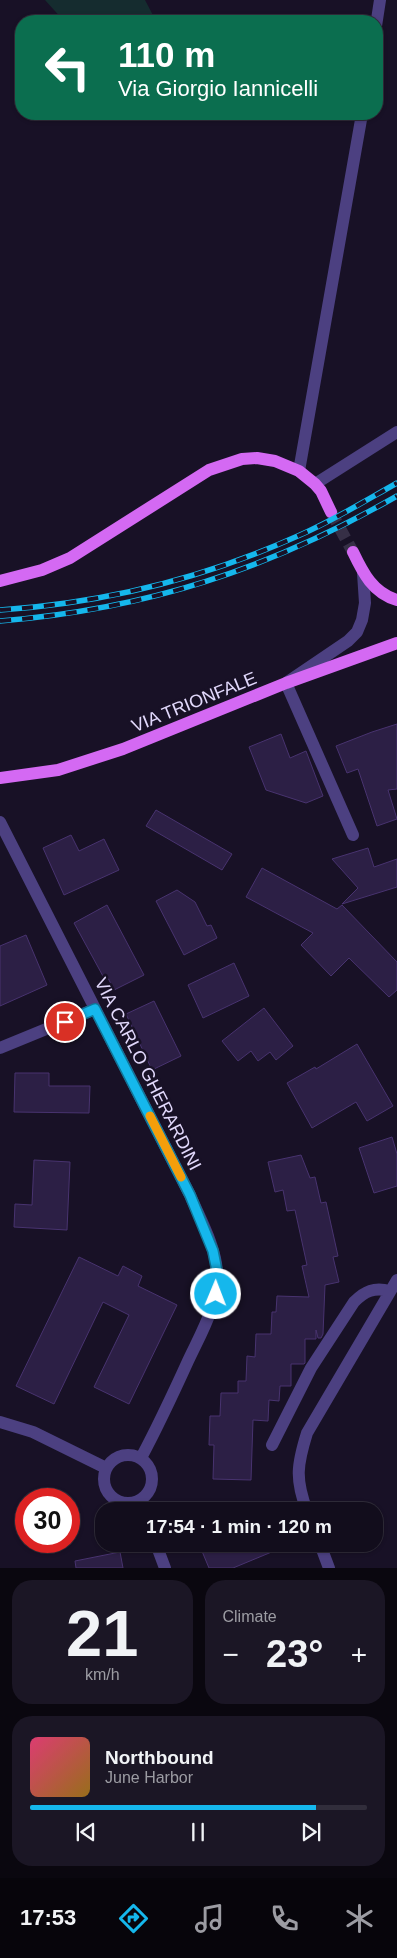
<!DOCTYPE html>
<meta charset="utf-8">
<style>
:root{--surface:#120d1c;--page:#1b1625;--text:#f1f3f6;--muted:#9c9ca3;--line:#312d3b;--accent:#15b7ec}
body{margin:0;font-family:Arial,sans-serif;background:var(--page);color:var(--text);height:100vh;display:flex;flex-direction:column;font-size:19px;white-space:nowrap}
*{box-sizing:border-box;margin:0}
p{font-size:16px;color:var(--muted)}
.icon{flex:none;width:28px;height:28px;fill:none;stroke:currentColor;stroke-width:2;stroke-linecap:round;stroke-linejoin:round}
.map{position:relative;height:1568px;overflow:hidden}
.side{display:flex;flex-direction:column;gap:12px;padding:12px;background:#0a070f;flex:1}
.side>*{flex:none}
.guide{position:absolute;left:15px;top:15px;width:368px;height:105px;border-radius:20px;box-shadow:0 1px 4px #0004,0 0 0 1px var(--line);background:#0b6e4f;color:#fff;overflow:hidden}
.speed{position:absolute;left:15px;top:1488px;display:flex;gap:10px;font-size:25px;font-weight:700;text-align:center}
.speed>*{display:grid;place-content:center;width:65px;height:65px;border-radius:50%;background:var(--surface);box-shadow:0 1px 4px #0004,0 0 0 1px var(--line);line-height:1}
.speed .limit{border:8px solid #d22;background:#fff;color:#111}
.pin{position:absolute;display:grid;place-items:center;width:42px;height:42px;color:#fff;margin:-21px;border:2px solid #fff;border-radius:50%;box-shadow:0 1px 5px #0007}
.me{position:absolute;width:55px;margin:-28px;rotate:1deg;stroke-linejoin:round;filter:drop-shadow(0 0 4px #0008)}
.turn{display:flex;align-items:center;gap:18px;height:105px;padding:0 20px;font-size:22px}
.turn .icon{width:65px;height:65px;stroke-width:2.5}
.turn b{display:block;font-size:35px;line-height:42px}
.big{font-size:38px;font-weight:700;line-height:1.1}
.side .card{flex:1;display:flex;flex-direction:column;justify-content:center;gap:8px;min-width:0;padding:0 18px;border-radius:20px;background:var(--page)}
.side .dial{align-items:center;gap:0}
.dial b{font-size:65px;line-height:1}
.song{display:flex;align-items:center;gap:15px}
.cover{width:60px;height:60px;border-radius:8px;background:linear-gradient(135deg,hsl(340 70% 55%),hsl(40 70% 35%))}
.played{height:5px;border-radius:2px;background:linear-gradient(90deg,var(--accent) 85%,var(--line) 85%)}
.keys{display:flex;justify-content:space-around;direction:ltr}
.heat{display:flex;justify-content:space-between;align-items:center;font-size:28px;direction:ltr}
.side .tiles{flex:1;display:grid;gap:12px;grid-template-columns:1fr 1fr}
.card:last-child{grid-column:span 2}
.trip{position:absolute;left:95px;top:1502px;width:288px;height:50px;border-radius:20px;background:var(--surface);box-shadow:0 1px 4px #0004,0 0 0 1px var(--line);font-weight:700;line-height:50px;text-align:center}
.menu{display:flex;height:80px;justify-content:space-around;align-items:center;background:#07050b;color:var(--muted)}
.menu .icon{width:35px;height:35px}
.menu .current{color:var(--accent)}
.menu b{font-size:22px;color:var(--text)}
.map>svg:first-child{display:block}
.green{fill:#152c2f}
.building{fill:#2c1f45;stroke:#48336f}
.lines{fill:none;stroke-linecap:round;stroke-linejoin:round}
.primary-tunnel{stroke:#362f46;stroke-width:12;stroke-dasharray:12 6;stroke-linecap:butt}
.minor{stroke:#4c4081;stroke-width:12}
.primary{stroke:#d469f3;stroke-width:12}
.rail-casing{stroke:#15b7ec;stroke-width:5.5}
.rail{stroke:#181126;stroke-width:4;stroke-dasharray:11;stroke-linecap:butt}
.route-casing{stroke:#0e7799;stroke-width:12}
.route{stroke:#15b7ec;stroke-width:9}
.slow{stroke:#f59e0b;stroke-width:9}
.labels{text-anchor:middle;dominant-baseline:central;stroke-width:5;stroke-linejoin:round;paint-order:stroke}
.street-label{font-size:18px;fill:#e2d9fc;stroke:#181126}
</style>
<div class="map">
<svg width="397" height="1568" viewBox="0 0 397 1568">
<rect width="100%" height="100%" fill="#181126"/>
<path class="green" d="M 45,0 L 145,0 L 156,21 L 64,21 Z"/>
<path class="building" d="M 397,724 L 397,789 L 388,790 L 397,819 L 377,826 L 358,769 L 347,773 L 336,746 L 372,732 Z
M 281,734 L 290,758 L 306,751 L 323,796 L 306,803 L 266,790 L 249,747 Z
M 156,810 L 232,854 L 222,870 L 146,826 Z
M 71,835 L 79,851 L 104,839 L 119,870 L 64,895 L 43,848 Z
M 368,848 L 374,867 L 397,859 L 397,887 L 342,904 L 358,888 L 332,859 Z
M 262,868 L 337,909 L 342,905 L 397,962 L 397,990 L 389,997 L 349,958 L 331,976 L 301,945 L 313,933 L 246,897 Z
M 177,890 L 195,902 L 207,926 L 211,925 L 217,938 L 184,955 L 156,901 Z
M 107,905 L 144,975 L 114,990 L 107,976 L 104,978 L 74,923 Z
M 26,935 L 47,985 L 0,1006 L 0,946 Z
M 234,963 L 249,996 L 203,1018 L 188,985 Z
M 154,1001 L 181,1056 L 152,1070 L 126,1014 Z
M 264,1008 L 293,1046 L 276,1060 L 270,1052 L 258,1061 L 251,1051 L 238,1061 L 222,1041 Z
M 357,1044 L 393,1106 L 367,1121 L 356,1102 L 312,1128 L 287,1083 L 315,1067 L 316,1069 Z
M 15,1073 L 49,1073 L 49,1086 L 90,1086 L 89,1113 L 14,1112 Z
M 392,1137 L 397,1154 L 397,1186 L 374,1193 L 359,1148 Z
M 301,1155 L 310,1178 L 315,1177 L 321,1203 L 326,1202 L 338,1256 L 333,1257 L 339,1282 L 325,1285 L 323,1334 L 321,1338 L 318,1338 L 316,1330 L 316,1339 L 305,1339 L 305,1363 L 304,1364 L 291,1364 L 291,1386 L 280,1386 L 279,1401 L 269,1400 L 268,1421 L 253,1420 L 251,1480 L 213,1479 L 214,1445 L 209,1445 L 210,1416 L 220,1416 L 221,1393 L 238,1393 L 238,1381 L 246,1381 L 247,1356 L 255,1357 L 256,1334 L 271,1334 L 272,1312 L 276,1312 L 277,1296 L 309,1297 L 302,1266 L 307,1265 L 295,1210 L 287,1211 L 283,1190 L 275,1192 L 268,1162 Z
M 34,1160 L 70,1162 L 67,1230 L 14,1227 L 15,1204 L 32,1205 Z
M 79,1257 L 118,1276 L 123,1266 L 142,1276 L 138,1286 L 177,1305 L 129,1404 L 94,1387 L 129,1315 L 103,1302 L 54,1404 L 16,1386 Z
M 199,1544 L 291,1544 L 233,1568 L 209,1568 Z
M 120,1552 L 123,1568 L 76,1568 L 75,1561 Z"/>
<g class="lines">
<path class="primary-tunnel" d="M 331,512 L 353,552"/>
<path class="minor" d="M 376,26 L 380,0
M 299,471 L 362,114
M 315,484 L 397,432
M 0,822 L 190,1195 C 200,1219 215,1245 217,1271 C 219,1304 201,1333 188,1361 C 173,1394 158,1426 141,1458
M 353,835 L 286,683 L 348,641 L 357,632 L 362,620 L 365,603 L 363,573
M 0,1048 L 95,1009
M 0,1422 L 33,1432 L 106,1468
M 272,1445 L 311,1368 L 354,1302 C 365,1291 374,1287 390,1291
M104 1479a24 24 0 1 1 48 0a24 24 0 1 1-48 0Z
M 307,1511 C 295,1479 297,1465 307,1433 L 397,1280
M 156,1544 L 165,1568
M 320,1544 L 329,1568"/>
<path class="primary" d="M 353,552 C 363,573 373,593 397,600
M 0,581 L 42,570 L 70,558 L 209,470 L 242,459 L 257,458 L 275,461 L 299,471 L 315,484 L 321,491 L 331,512
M 0,778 L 58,770 L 123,749 L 286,683 L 397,643"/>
<defs>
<path id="rail" d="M 0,610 C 104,603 205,578 300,535 C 334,520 365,501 397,483
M 0,621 C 148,609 269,569 397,496"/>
</defs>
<use href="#rail" class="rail-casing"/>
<use href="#rail" class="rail"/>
</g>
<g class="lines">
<defs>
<path id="route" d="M 65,1022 L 95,1009 L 190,1195 L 213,1251 L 217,1271 L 216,1294"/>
</defs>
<use href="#route" class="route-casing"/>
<use href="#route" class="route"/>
<path class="slow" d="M 150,1116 L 181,1177"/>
</g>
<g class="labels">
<g class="street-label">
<text transform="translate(194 702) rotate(-22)">VIA TRIONFALE</text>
<text transform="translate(148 1074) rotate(63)">VIA CARLO GHERARDINI</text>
</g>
</g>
</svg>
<div class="speed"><div class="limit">30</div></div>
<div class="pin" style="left:65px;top:1022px;background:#d93025"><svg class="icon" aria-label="arrive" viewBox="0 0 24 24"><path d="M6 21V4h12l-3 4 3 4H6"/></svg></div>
<svg class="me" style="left:216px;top:1294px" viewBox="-20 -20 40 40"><circle r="17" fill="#15b7ec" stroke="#fff" stroke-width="3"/><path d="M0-11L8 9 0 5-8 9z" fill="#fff"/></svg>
<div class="trip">17:54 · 1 min · 120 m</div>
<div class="guide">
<div class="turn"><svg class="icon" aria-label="left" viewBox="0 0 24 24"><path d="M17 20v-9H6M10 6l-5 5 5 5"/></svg><div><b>110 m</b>Via Giorgio Iannicelli</div></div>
</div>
</div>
<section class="side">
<div class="tiles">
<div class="card dial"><b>21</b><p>km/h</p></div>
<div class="card"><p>Climate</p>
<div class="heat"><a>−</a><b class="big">23°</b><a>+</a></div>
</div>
<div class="card">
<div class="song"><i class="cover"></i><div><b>Northbound</b><p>June Harbor</p></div></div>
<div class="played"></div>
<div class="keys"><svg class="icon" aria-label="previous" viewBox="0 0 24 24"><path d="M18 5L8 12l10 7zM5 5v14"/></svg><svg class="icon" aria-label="pause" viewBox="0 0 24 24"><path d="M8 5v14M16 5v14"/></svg><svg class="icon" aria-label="next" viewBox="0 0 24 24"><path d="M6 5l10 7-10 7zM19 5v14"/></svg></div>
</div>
</div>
</section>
<nav class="menu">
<b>17:53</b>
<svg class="icon current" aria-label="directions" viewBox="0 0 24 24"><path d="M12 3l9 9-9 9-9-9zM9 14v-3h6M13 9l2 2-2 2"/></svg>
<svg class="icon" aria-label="music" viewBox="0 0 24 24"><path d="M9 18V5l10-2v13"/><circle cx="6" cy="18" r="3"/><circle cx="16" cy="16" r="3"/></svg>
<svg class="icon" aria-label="phone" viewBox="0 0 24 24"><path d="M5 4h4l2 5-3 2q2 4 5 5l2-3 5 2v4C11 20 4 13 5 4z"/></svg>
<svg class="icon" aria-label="climate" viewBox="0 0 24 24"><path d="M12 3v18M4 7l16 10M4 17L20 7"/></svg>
</nav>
